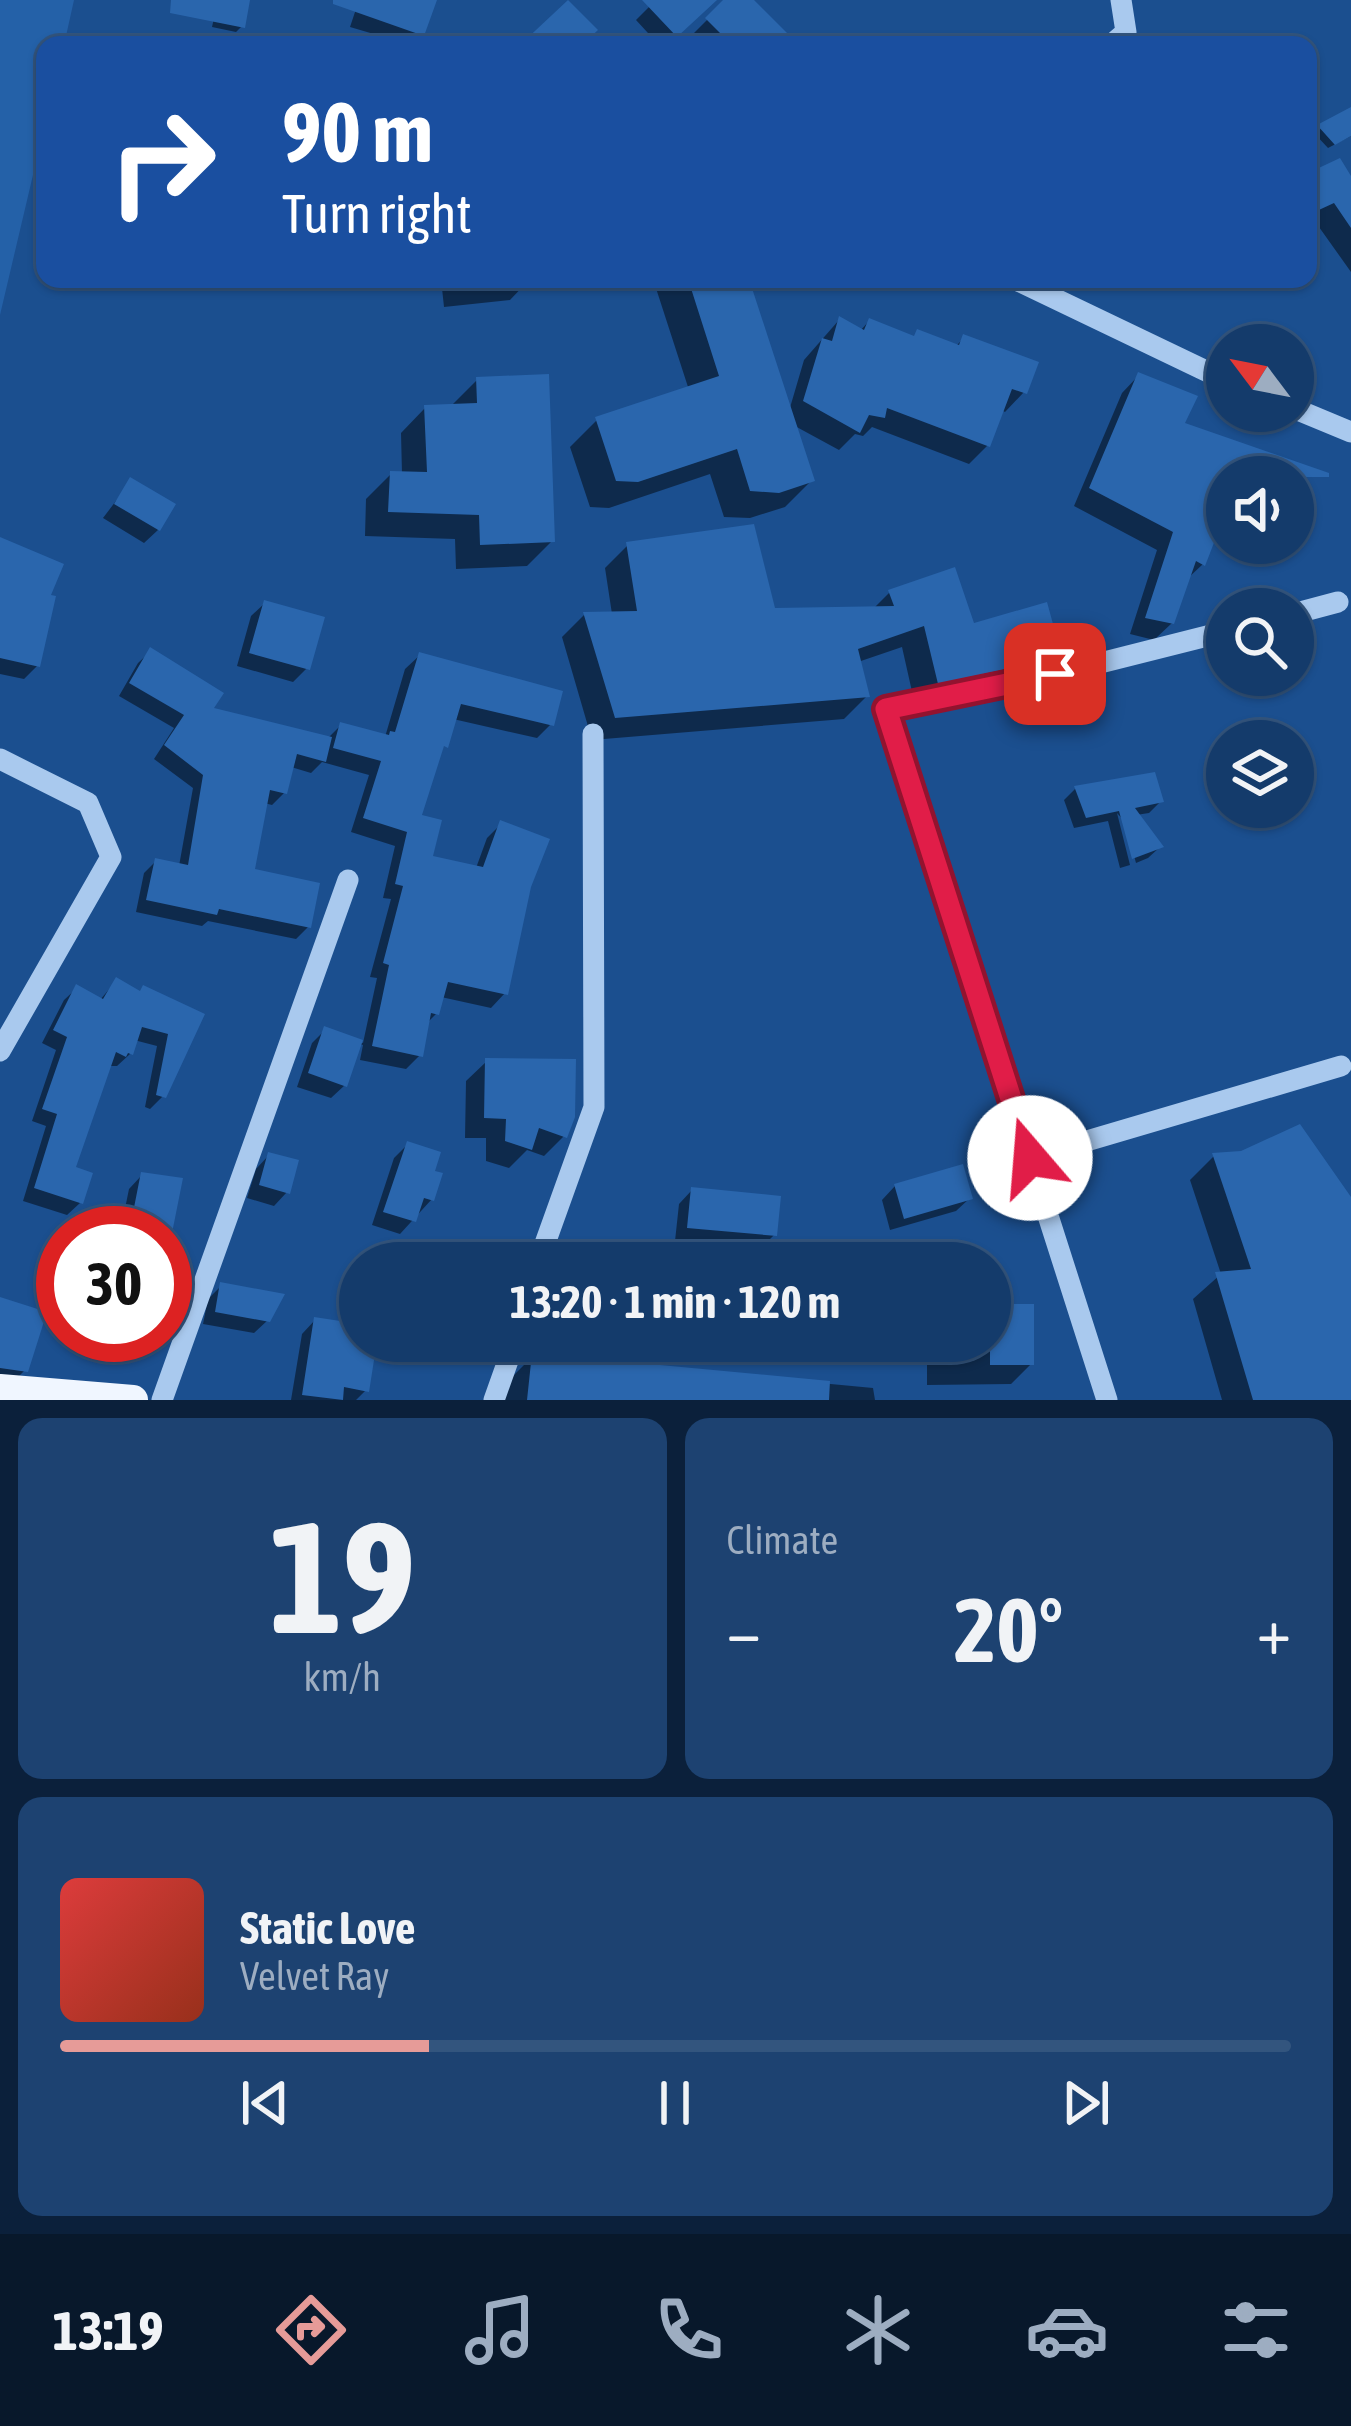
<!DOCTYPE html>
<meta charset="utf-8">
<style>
:root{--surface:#143b6b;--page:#1d4271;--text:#f1f3f6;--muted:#9dadc1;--line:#33557e;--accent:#e69b98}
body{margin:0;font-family:"Asap Condensed",sans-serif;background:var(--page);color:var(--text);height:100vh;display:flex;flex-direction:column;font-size:45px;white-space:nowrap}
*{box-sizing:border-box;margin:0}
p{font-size:39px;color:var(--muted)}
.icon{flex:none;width:66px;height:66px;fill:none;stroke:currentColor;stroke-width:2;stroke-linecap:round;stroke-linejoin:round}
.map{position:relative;height:1400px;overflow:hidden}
.details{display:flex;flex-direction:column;gap:18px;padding:18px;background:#0b203b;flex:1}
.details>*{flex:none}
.hud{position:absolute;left:36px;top:36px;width:1281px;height:252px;border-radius:24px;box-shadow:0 3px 9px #0004,0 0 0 3px var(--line);background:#1a4fa0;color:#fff;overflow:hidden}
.needle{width:78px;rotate:302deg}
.fabs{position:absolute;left:1206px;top:324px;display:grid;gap:24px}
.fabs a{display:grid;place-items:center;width:108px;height:108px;border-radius:50%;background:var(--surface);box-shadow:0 3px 9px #0004,0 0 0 3px var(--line);font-size:60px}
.speed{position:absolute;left:36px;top:1206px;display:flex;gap:24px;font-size:60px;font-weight:700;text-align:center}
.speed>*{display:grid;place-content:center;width:156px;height:156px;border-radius:50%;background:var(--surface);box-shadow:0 3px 9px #0004,0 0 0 3px var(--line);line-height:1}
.speed .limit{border:18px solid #d22;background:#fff;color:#111}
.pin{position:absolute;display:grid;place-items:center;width:102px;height:102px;color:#fff;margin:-51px;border-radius:24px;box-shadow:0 6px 18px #0006}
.me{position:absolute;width:132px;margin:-66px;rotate:342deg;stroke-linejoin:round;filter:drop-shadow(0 0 9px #0008)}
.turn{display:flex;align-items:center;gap:42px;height:252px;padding:0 48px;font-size:54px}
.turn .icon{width:156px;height:156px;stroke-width:2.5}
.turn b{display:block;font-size:84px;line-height:102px}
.big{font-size:90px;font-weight:700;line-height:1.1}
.details .widget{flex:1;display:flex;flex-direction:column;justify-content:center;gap:18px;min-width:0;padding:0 42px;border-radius:24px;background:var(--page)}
.details .dial{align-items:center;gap:0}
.dial b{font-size:156px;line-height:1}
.song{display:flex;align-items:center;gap:36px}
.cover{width:144px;height:144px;border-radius:18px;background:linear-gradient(135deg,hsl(0 70% 55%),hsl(10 70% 35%))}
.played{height:12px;border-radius:6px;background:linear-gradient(90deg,var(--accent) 30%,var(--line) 30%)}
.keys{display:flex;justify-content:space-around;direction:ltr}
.heat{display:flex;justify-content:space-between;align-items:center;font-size:66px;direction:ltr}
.details .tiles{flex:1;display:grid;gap:18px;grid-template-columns:1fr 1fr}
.widget:last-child{grid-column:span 2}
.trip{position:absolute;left:339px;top:1242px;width:672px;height:120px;border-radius:60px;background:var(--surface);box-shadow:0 3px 9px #0004,0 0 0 3px var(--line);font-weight:700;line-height:120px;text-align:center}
.tab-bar{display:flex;height:192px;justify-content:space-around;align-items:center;background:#08182b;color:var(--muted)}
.tab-bar .icon{width:84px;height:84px}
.tab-bar .current{color:var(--accent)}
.tab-bar b{font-size:54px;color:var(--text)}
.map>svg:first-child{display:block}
.green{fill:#2461a8}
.shadow{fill:#0007}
.building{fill:#2a66ad}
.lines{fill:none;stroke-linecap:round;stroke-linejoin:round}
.minor{stroke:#a9c9ee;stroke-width:21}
.major{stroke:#f0f6ff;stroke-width:30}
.route-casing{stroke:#92132f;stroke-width:30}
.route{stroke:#e11d48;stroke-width:21}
</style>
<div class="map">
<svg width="1351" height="1400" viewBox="0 0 1351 1400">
<rect width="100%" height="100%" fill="#1b4f8f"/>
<path class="green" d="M 0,0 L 74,0 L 64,45 L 45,45 L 45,124 L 0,315 Z"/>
<path class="shadow" d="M 218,0 L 242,26 L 236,32 L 212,27 Z
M 359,0 L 434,0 L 422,34 L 411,45 L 350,27 Z
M 656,0 L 697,0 L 704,8 L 665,45 L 659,45 L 636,20 Z
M 727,0 L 750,0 L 777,45 L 706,45 L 694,33 Z
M 1351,110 L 1351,136 L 1328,148 L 1314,133 Z
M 1308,177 L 1351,182 L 1351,272 L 1314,220 L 1308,223 Z
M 441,279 L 530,279 L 510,300 L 444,307 Z
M 653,279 L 746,279 L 789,411 L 804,360 L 839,320 L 860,331 L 869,321 L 912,338 L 956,346 L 964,338 L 1024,392 L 1005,412 L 1001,410 L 988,445 L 969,464 L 872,427 L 863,436 L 855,434 L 839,450 L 793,425 L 812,480 L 785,507 L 750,518 L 724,517 L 710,474 L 609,508 L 590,507 L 570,447 L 597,420 L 688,387 Z
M 1139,375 L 1180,424 L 1279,477 L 1227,477 L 1227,524 L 1219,521 L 1203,564 L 1186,580 L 1172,623 L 1154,640 L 1130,634 L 1157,550 L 1074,506 L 1122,393 Z
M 477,380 L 552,541 L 527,566 L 456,569 L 455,539 L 365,536 L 366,499 L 391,474 L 402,474 L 401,433 L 425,408 L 452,405 Z
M 131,481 L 158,530 L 144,543 L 103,518 Z
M 628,545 L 772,611 L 872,610 L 890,592 L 1059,656 L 1036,679 L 915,705 L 902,647 L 858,662 L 867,696 L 844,719 L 592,740 L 562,637 L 584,615 L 612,614 L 605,568 Z
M 0,546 L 47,597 L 38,665 L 24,679 L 0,674 Z
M 265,603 L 307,668 L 293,682 L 237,666 L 251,616 Z
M 151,651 L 209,710 L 327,739 L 341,725 L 385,737 L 405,669 L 420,655 L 551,724 L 537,738 L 453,719 L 418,817 L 429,858 L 476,868 L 487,838 L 501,824 L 528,886 L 505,993 L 491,1008 L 441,997 L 436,1014 L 426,1024 L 420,1055 L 406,1069 L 360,1060 L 363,1045 L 359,1044 L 345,1085 L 331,1098 L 297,1087 L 312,1043 L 325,1030 L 363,1043 L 377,978 L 370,977 L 391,899 L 383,898 L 395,846 L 351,832 L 369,775 L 322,762 L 311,773 L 291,767 L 285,792 L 272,805 L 264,803 L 252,871 L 308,927 L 296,939 L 208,921 L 202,926 L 136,912 L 144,873 L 156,861 L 179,866 L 193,788 L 154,759 L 174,728 L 119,696 L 138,663 Z
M 1075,789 L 1161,801 L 1149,813 L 1136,815 L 1160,847 L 1148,858 L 1136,863 L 1125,822 L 1117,813 L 1130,865 L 1120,868 L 1108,821 L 1074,828 L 1064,800 Z
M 116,981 L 139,994 L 201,1016 L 163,1096 L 150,1109 L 145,1107 L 157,1046 L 134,1040 L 130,1054 L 117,1066 L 108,1066 L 72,1169 L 80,1203 L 67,1215 L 23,1201 L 46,1126 L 32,1121 L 56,1050 L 42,1043 L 64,1000 L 77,988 L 100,1000 Z
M 487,1061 L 564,1136 L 544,1156 L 527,1150 L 509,1168 L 486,1161 L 486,1138 L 465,1138 L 466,1081 Z
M 407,1145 L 432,1199 L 400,1234 L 372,1225 L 394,1158 Z
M 269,1155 L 287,1192 L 274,1206 L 247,1198 L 256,1169 Z
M 1214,1156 L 1351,1202 L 1351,1400 L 1222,1400 L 1193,1299 L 1221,1274 L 1190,1180 Z
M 142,1175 L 179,1181 L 165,1245 L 165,1233 L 120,1233 L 129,1189 Z
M 895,1186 L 970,1198 L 956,1211 L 890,1230 L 882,1200 Z
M 692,1190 L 774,1235 L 761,1248 L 675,1241 L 679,1204 Z
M 221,1286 L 268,1320 L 254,1333 L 203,1324 L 208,1299 Z
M 0,1302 L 25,1370 L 11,1384 L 0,1383 Z
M 990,1307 L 1031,1364 L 1011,1384 L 927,1385 L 927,1341 L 990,1341 Z
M 315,1320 L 360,1327 L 360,1341 L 374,1341 L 366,1390 L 356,1400 L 291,1400 L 302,1334 Z
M 422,1341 L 496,1341 L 483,1354 Z
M 533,1356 L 873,1388 L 875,1400 L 504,1400 L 506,1383 Z"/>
<path class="building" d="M 171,0 L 250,0 L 245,28 L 170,13 Z
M 333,0 L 437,0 L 424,36 L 333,4 Z
M 568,0 L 598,30 L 582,45 L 520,45 Z
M 642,0 L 717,0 L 677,37 Z
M 723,0 L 754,0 L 799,45 L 732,45 L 705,18 Z
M 1351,107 L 1351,136 L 1335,145 L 1317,125 Z
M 1340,158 L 1351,176 L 1351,228 L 1334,203 L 1308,215 L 1308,173 Z
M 688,279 L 749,279 L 815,481 L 779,493 L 750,491 L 737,449 L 638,482 L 616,481 L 595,417 L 719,376 Z
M 839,316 L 864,330 L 869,318 L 914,336 L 917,329 L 959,345 L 963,334 L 1039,362 L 1027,394 L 1012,389 L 990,447 L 887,408 L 885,418 L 869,415 L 860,433 L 803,401 L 822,338 L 832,341 Z
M 1138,372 L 1198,396 L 1185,423 L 1329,473 L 1329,477 L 1227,477 L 1227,509 L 1205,566 L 1196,561 L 1174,624 L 1145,618 L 1173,532 L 1089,488 Z
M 549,374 L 555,542 L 480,545 L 479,515 L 388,512 L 390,471 L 427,472 L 424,405 L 477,403 L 476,377 Z
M 130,477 L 176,504 L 160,531 L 114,504 Z
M 754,524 L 775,608 L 894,606 L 888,590 L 955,567 L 974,623 L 1047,602 L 1062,657 L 938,684 L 924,626 L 858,649 L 870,697 L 615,718 L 583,612 L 637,611 L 626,542 Z
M 0,537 L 64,564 L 51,595 L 56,596 L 40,667 L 0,658 Z
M 264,600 L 325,617 L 310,670 L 249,653 Z
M 150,647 L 224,693 L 214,708 L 332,737 L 326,762 L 297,754 L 287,794 L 270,790 L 255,869 L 320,883 L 311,928 L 219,909 L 217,915 L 146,900 L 155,858 L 188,865 L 203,775 L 164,745 L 184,715 L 129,683 Z
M 419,652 L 563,691 L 554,726 L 461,704 L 448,748 L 444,746 L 422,815 L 442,820 L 433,856 L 483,867 L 500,820 L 550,839 L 531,887 L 508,995 L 448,982 L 439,1015 L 431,1013 L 423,1057 L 372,1046 L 389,965 L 383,963 L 403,886 L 395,884 L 407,832 L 363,818 L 381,761 L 333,748 L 340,722 L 389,735 L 390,731 L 395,732 Z
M 1155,772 L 1164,802 L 1135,808 L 1164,847 L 1132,859 L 1119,811 L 1086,818 L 1074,786 Z
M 116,977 L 140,991 L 143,985 L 205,1014 L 166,1098 L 156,1095 L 168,1034 L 142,1027 L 133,1055 L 128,1053 L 126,1057 L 116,1052 L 76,1167 L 93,1173 L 83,1204 L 34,1188 L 57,1114 L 42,1109 L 67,1037 L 53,1030 L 76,984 L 103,999 Z
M 324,1026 L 363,1040 L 347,1087 L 308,1073 Z
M 485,1058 L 576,1059 L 575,1117 L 567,1138 L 539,1128 L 532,1150 L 505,1141 L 506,1119 L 484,1118 Z
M 1300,1124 L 1351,1197 L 1351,1400 L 1253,1400 L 1215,1272 L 1251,1269 L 1212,1153 L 1241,1151 Z
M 407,1141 L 441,1152 L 435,1171 L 443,1173 L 434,1201 L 424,1198 L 416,1222 L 383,1212 Z
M 268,1152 L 299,1160 L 290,1194 L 259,1185 Z
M 963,1164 L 973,1199 L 904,1219 L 894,1184 Z
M 141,1172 L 183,1178 L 172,1233 L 129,1233 Z
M 691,1187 L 781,1196 L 777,1236 L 687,1228 Z
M 220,1282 L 285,1294 L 270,1322 L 215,1312 Z
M 0,1297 L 47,1312 L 28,1372 L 0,1368 Z
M 990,1304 L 1034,1304 L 1034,1365 L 990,1365 Z
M 314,1317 L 360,1324 L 360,1341 L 377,1341 L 369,1392 L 344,1387 L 343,1400 L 302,1395 Z
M 532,1353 L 830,1381 L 829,1400 L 527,1400 Z"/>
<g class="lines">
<path class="minor" d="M 1111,45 L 1126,32 L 1121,0
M 1014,279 L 1227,381
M 1293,408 L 1351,432
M 1293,614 L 1338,602
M 0,759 L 88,803 L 111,857 L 0,1051
M 1029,1158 L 1341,1066
M 538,1263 L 594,1107 L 593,734
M 162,1400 L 348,880
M 494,1400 L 515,1341
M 1107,1400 L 886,709 L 1013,685 L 1227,631"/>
<path class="major" d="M 0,1389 L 133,1400"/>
</g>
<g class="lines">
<defs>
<path id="route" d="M 1030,1158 L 886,709 L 1055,674"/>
</defs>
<use href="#route" class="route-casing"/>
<use href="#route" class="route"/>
</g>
</svg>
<div class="fabs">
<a><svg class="needle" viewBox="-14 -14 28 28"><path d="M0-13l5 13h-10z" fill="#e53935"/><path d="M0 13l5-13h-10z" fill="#9dadc1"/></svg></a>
<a><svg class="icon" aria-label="sound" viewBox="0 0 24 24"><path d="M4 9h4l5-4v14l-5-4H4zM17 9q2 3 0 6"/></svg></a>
<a><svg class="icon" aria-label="search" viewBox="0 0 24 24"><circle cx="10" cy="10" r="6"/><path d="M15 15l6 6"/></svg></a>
<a><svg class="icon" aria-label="layers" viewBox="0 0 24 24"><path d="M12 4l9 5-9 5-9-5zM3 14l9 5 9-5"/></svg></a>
</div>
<div class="speed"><div class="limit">30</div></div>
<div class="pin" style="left:1055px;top:674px;background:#d93025"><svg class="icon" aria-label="arrive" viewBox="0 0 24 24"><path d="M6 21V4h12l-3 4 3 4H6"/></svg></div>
<svg class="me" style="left:1030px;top:1158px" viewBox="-20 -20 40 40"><circle r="19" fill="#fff"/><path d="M0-13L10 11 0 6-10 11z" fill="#e11d48"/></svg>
<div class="trip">13:20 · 1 min · 120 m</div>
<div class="hud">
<div class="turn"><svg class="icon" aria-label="right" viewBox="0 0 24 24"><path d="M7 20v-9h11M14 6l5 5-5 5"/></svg><div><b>90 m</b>Turn right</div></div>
</div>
</div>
<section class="details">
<div class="tiles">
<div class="widget dial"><b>19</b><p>km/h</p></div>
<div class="widget"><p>Climate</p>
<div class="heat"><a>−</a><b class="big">20°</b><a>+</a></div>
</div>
<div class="widget">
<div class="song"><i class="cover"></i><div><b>Static Love</b><p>Velvet Ray</p></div></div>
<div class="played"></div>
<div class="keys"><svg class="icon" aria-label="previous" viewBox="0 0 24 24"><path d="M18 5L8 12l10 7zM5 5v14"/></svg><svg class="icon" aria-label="pause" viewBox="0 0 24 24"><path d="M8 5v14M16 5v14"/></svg><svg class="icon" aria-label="next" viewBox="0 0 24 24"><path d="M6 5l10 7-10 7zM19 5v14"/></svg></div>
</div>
</div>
</section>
<nav class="tab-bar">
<b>13:19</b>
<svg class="icon current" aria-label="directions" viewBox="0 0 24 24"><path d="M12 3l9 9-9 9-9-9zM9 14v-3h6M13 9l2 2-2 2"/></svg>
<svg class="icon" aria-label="music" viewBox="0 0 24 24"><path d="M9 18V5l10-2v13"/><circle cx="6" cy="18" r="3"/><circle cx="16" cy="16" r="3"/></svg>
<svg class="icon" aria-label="phone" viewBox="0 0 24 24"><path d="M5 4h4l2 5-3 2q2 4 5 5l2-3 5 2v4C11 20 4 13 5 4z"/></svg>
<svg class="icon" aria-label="climate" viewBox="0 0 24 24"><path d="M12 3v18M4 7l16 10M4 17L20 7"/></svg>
<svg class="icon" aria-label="car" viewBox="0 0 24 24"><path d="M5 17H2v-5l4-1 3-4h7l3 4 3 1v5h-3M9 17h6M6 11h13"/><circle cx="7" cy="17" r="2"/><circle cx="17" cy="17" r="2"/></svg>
<svg class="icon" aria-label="filters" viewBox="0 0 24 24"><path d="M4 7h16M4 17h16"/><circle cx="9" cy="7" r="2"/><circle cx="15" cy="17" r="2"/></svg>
</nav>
